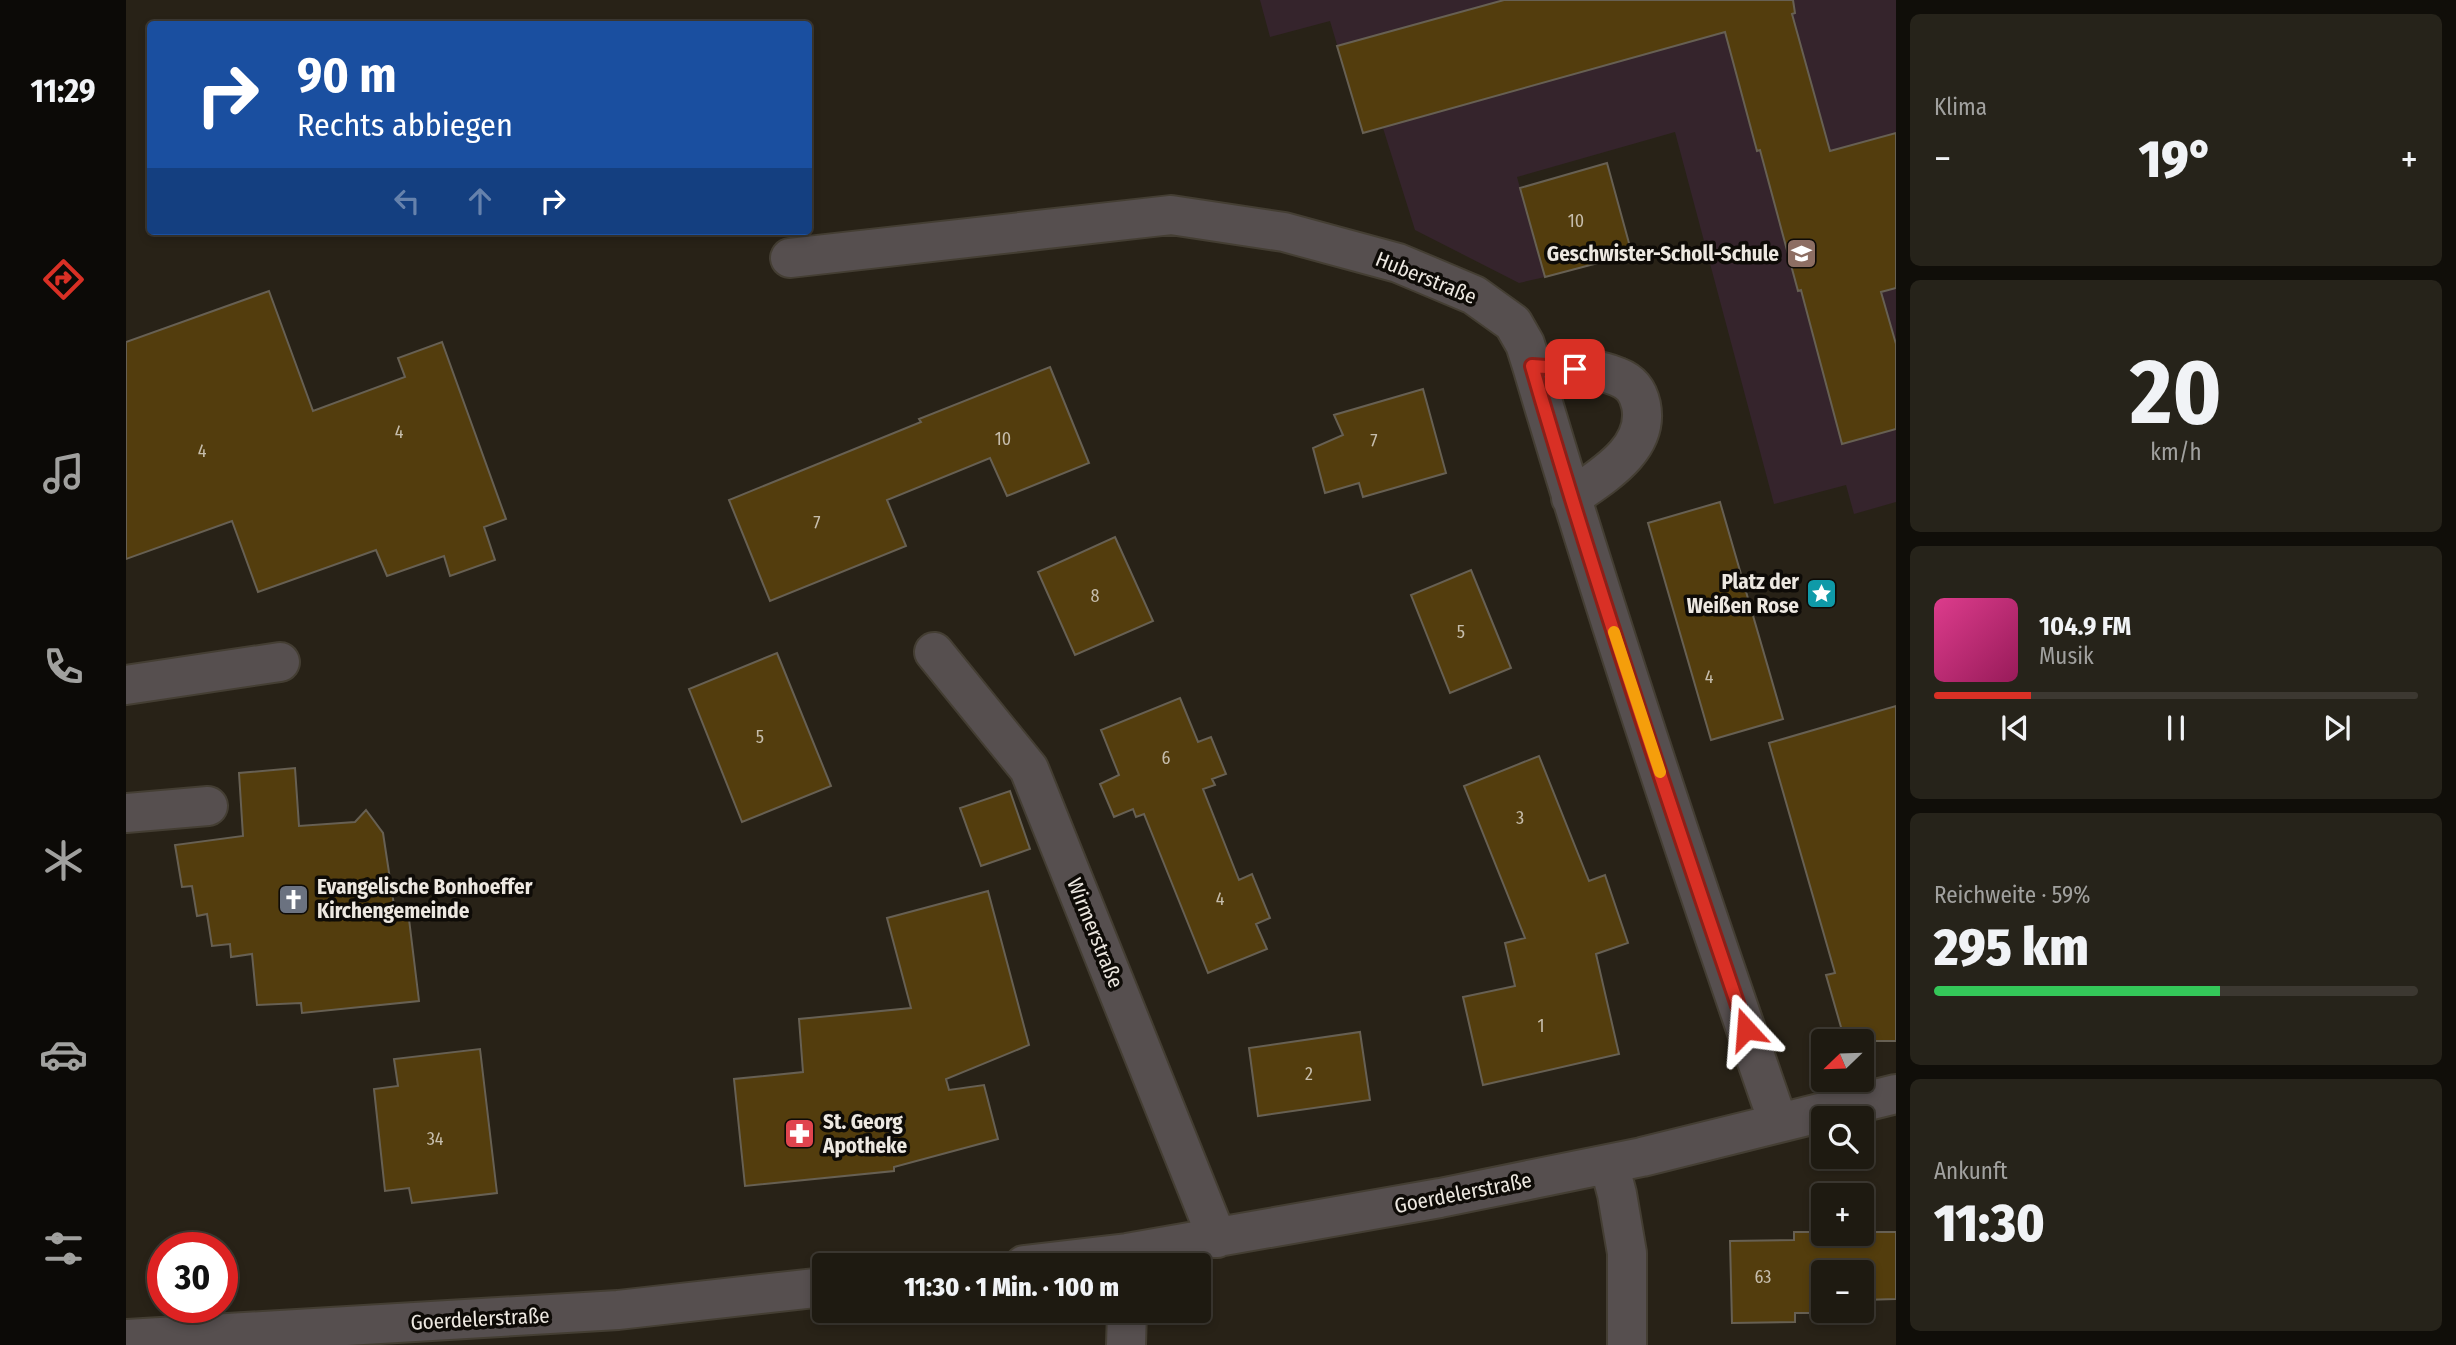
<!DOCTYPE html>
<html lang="de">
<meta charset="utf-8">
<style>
:root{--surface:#1e1a11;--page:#26231a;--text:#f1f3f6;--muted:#a1a19f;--line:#3c3831;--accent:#d93025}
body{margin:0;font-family:"Fira Sans Condensed",sans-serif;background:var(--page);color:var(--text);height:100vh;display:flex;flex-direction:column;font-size:26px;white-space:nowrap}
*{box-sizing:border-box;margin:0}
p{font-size:23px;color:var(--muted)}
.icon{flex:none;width:38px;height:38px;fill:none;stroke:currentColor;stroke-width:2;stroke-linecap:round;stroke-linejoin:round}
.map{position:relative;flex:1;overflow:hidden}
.details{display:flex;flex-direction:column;gap:14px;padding:14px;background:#100e09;width:560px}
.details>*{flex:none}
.top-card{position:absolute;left:21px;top:21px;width:665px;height:214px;border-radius:7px;box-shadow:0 4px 10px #0003,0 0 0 2px var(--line);background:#1a4fa0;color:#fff;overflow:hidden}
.needle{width:46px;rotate:247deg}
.buttons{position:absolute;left:1685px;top:1029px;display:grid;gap:14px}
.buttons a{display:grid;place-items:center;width:63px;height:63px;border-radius:7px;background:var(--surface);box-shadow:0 4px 10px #0003,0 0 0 2px var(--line);font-size:35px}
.speed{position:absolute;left:21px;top:1232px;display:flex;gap:14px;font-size:35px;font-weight:700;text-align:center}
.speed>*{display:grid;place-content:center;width:91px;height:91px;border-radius:50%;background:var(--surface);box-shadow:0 4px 10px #0003,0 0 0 2px var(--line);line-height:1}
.speed .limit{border:10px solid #d22;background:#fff;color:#111}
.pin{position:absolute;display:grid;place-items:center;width:60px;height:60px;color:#fff;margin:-30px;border-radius:14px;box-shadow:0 4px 10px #0006}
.me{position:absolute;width:77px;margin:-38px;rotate:341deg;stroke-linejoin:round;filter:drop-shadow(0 0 5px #0008)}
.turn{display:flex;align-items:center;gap:24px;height:147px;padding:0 35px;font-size:32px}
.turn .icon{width:91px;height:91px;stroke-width:2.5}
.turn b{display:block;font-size:49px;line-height:60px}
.lanes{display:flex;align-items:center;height:66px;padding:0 35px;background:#0003;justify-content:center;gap:35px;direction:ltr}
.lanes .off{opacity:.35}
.big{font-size:52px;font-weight:800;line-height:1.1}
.details .card{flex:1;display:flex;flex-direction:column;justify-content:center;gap:10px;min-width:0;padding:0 24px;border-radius:10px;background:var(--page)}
.details .dial{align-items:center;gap:0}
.dial b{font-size:91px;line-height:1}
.song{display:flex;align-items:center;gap:21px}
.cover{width:84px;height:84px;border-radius:10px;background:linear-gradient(135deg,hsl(330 70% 55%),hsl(330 70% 35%))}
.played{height:7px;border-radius:4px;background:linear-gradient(90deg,var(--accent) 20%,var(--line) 20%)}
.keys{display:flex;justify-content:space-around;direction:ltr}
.heat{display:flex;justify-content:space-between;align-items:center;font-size:38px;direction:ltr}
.charge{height:10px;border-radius:5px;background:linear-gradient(90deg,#34c759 59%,var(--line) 0)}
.trip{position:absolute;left:686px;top:1253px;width:399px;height:70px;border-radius:7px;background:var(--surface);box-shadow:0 4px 10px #0003,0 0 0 2px var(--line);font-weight:800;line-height:70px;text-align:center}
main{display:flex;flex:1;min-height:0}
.tab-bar{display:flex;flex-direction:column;width:126px;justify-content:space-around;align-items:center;background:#0c0a07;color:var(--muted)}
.tab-bar .icon{width:49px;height:49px}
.tab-bar .on{color:var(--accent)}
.tab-bar b{font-size:32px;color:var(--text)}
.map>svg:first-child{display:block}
.education{fill:#35242c}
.building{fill:#533d0d;stroke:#676053;stroke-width:2}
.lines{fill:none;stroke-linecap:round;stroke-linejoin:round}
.minor-casing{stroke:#443e33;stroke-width:42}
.minor{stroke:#564f4f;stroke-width:38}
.route-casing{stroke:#8d1f18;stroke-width:18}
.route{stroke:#d93025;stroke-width:12}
.slow{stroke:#f59e0b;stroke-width:12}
.labels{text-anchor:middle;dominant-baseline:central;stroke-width:7;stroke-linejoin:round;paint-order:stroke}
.number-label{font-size:18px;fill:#c6bdac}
.poi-label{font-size:21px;font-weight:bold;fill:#ede8e1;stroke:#0e0b07;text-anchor:end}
.street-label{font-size:21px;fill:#ede8e1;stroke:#0e0b07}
</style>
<main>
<nav class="tab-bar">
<b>11:29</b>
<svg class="icon on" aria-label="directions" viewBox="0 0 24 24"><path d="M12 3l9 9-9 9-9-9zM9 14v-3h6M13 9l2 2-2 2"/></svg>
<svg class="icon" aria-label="music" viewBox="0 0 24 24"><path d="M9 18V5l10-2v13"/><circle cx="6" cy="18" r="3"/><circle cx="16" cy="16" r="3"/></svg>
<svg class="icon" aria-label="phone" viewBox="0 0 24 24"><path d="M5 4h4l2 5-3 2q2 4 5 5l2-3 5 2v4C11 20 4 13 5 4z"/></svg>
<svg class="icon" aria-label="climate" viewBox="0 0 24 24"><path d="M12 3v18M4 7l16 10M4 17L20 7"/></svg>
<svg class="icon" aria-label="car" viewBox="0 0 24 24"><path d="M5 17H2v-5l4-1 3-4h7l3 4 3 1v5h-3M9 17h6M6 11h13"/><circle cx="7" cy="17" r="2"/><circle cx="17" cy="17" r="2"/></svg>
<svg class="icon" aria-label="filters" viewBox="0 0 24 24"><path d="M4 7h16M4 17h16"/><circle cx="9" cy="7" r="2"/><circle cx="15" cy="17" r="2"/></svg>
</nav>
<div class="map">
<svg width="1770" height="1345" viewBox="0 0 1770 1345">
<rect width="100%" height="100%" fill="#282217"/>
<path class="education" d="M 1134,0 L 1770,0 L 1770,502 L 1728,514 L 1720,485 L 1648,504 L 1549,132 L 1391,177 L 1419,277 L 1393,283 L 1289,230 L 1257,128 L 1237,133 L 1204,21 L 1144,37 Z"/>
<path class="building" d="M 1378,0 L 1667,0 L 1669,13 L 1666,14 L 1704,151 L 1770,133 L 1770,288 L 1755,292 L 1770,344 L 1770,429 L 1716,444 L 1675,290 L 1672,291 L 1634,150 L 1631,151 L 1599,32 L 1237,133 L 1211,46 Z
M 1481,163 L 1506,254 L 1419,277 L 1394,188 Z
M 143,291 L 187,411 L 279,377 L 272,358 L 316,342 L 380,519 L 358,527 L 369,560 L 324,576 L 318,556 L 261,576 L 250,550 L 132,592 L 106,521 L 0,559 L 0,342 Z
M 924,367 L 963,463 L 881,496 L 864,458 L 761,500 L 780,546 L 644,601 L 603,500 L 795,422 L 793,419 Z
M 1297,389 L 1320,473 L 1237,497 L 1233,483 L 1199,493 L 1187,448 L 1217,435 L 1208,415 Z
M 1594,502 L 1657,719 L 1585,740 L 1522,523 Z
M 989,537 L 1027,621 L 949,655 L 912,572 Z
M 1345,570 L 1385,668 L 1324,693 L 1285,595 Z
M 651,653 L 705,786 L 616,822 L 563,689 Z
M 1054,698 L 1072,742 L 1085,737 L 1100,774 L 1086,779 L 1089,785 L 1077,789 L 1113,880 L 1126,874 L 1144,918 L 1130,924 L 1141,949 L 1082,973 L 1018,814 L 1010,817 L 1007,809 L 988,817 L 974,784 L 993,775 L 975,730 Z
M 1770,706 L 1770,1041 L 1719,1041 L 1700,975 L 1709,973 L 1643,743 Z
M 1413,756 L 1463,881 L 1479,875 L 1502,943 L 1470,954 L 1493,1054 L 1357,1085 L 1337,997 L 1389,986 L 1379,943 L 1399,938 L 1338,786 Z
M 169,768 L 173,826 L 229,822 L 240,810 L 257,833 L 269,912 L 282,911 L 293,1001 L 176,1013 L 175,1003 L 131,1005 L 126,954 L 105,957 L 104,944 L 86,946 L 81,914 L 71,916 L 66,886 L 56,887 L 49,845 L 117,836 L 113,773 Z
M 884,791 L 904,849 L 855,866 L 834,808 Z
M 862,891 L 903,1045 L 820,1079 L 823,1090 L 858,1085 L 872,1139 L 768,1167 L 768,1171 L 619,1186 L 608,1079 L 677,1072 L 673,1019 L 785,1008 L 761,918 Z
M 1234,1032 L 1244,1100 L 1132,1116 L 1123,1048 Z
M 354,1049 L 371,1193 L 286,1203 L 283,1188 L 259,1191 L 248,1089 L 272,1086 L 268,1059 Z
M 1668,1232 L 1770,1232 L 1770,1299 L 1736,1300 L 1736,1272 L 1698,1272 L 1698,1311 L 1728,1311 L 1728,1313 L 1669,1313 L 1669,1322 L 1606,1323 L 1604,1241 L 1668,1240 Z"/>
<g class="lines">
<defs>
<path id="minor" d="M 664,258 L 1045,215 L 1158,232 L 1272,263 L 1348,295 L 1387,323 L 1399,344 L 1406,366 C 1481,620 1565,872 1652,1122
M 1406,366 C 1434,368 1466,366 1492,377 C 1505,382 1512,391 1515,405 C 1524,449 1476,476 1445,498
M 808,652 L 903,769 L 1091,1238
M 0,685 L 154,662
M 0,813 L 82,806
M 1483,1164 L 1491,1194 L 1501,1253 L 1501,1345
M 898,1265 L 1001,1253 L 1314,1198 L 1516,1157 L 1770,1094
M 0,1339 L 492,1310 L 698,1287
M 1000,1345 L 1001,1311"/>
</defs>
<use href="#minor" class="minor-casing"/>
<use href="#minor" class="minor"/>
</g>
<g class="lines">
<defs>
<path id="route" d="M 1449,369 L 1406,366 C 1471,589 1545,809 1620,1029"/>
</defs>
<use href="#route" class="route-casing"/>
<use href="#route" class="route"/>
<path class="slow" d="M 1488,632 L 1534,772"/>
</g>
<defs>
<symbol id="school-square" viewBox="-11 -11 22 22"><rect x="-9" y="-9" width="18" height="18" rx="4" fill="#8d6e63" stroke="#0e0b07"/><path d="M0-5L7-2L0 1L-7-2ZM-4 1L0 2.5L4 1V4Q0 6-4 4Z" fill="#fff"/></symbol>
<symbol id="sight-square" viewBox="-11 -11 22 22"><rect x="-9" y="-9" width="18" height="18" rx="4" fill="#0f9aa8" stroke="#0e0b07"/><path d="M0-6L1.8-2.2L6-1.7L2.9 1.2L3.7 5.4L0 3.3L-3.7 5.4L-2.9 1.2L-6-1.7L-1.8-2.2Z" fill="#fff"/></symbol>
<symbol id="church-square" viewBox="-11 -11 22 22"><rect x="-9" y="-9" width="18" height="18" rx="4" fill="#6b7280" stroke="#0e0b07"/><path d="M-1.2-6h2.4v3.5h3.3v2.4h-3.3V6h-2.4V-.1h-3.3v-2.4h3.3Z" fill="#fff"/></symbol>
<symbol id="pharmacy-square" viewBox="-11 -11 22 22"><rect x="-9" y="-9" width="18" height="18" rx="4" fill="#e0444e" stroke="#0e0b07"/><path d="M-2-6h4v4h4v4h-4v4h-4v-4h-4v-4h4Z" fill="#fff"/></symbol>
</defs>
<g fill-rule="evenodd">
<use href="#school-square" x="1658" y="236" width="35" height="35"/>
<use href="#sight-square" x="1678" y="576" width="35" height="35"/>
<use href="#church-square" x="150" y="882" width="35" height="35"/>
<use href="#pharmacy-square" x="656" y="1116" width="35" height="35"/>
</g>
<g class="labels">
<g class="number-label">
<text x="1450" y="221">10</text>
<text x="273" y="432">4</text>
<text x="877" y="439">10</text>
<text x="1248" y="441">7</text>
<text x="76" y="451">4</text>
<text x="691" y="523">7</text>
<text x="969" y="596">8</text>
<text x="1335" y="632">5</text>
<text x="1583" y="677">4</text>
<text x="634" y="737">5</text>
<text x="1040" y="758">6</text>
<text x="1394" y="818">3</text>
<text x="1094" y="899">4</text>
<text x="1415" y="1026">1</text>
<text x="1183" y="1074">2</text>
<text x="309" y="1139">34</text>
<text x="1637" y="1277">63</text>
</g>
<g class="poi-label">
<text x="1653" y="254">Geschwister-Scholl-Schule</text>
<text x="1673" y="582">Platz der<tspan x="1673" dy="24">Weißen Rose</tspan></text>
<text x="191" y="887" text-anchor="start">Evangelische Bonhoeffer<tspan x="191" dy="24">Kirchengemeinde</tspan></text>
<text x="697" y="1122" text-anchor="start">St. Georg<tspan x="697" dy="24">Apotheke</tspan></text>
</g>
<g class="street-label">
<text transform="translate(1300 278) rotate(22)">Huberstraße</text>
<text transform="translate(969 933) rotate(68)">Wirmerstraße</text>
<text transform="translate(1337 1193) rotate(-11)">Goerdelerstraße</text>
<text transform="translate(354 1319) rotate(-3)">Goerdelerstraße</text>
</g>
</g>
</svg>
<div class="buttons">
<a><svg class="needle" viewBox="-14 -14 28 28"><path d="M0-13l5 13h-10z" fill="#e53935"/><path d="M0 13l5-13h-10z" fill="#a1a19f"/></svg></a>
<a><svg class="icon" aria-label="search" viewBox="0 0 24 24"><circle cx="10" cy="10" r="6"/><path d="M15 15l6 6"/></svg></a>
<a>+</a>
<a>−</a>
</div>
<div class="speed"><div class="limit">30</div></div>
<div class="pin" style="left:1449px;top:369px;background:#d93025"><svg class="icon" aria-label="arrive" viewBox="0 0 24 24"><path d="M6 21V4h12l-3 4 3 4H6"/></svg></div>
<svg class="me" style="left:1620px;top:1029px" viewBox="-20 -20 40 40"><path d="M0-17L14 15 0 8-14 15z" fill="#d93025" stroke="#fff" stroke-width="4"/></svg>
<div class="trip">11:30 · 1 Min. · 100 m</div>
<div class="top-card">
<div class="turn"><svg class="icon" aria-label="right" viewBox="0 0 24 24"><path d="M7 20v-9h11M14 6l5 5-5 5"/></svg><div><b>90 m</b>Rechts abbiegen</div></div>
<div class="lanes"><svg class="icon off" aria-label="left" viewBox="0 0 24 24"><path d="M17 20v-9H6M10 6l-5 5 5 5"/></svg><svg class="icon off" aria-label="ahead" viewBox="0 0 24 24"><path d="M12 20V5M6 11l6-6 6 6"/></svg><svg class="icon" aria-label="right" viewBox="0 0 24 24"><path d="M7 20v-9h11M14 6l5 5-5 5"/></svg></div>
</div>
</div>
<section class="details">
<div class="card"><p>Klima</p>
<div class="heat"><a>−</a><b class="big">19°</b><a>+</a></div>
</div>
<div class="card dial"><b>20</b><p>km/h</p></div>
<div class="card">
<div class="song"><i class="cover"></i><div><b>104.9 FM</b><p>Musik</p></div></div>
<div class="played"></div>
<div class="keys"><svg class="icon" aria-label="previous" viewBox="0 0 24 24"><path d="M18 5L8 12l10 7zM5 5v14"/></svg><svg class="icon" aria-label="pause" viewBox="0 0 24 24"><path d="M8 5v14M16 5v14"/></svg><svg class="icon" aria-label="next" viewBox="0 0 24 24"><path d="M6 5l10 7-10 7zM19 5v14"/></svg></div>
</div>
<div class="card"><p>Reichweite · 59%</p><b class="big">295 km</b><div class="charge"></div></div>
<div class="card"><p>Ankunft</p><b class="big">11:30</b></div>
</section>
</main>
